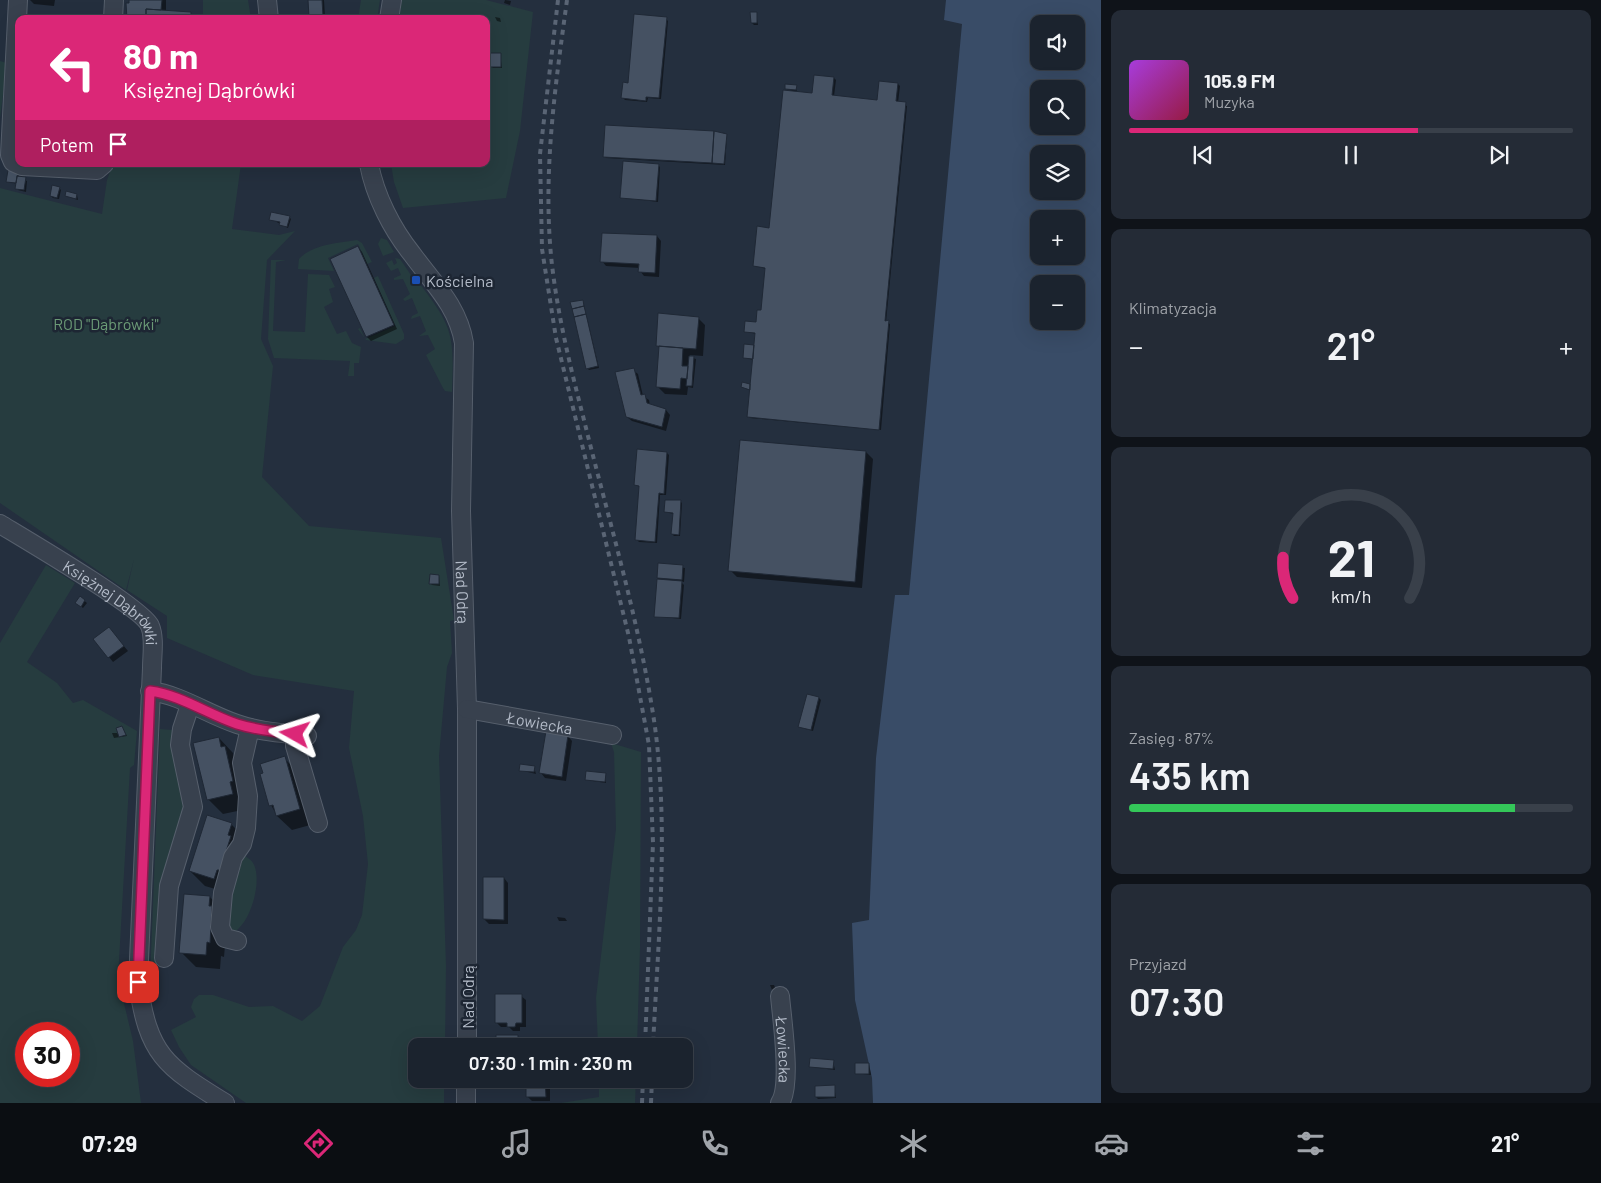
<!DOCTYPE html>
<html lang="pl">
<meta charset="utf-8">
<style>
:root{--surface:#1b232e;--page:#242b36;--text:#f1f3f6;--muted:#a0a4aa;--line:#39404a;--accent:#db2777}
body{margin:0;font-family:Barlow,sans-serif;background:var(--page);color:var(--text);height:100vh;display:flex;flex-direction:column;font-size:19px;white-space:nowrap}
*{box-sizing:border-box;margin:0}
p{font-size:16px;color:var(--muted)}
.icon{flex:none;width:28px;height:28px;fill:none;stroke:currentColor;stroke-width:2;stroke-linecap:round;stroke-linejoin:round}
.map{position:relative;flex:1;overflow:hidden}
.drawer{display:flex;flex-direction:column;gap:10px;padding:10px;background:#0f1319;width:500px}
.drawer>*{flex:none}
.top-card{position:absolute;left:15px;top:15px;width:475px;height:152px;border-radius:10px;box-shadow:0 5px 20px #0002,0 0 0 1px var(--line);background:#db2777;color:#fff;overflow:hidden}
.buttons{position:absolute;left:1030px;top:15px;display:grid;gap:10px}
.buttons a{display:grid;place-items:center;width:55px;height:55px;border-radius:10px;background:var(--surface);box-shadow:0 5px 20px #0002,0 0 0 1px var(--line);font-size:25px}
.speed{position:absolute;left:15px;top:1022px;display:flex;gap:10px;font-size:25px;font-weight:700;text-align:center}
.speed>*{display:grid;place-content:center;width:65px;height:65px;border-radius:50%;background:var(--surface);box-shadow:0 5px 20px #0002,0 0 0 1px var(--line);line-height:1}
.speed .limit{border:8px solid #d22;background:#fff;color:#111}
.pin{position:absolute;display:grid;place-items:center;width:42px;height:42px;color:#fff;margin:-21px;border-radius:10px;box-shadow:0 2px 8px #0006}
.me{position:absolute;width:55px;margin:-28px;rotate:276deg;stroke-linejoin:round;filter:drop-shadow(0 0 4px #0008)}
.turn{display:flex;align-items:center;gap:18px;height:105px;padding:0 25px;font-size:22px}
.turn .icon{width:65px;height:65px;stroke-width:2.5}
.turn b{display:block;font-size:35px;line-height:42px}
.then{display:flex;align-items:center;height:48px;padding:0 25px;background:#0003;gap:10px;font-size:19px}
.big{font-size:38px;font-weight:600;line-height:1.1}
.drawer .widget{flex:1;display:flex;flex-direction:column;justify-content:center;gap:8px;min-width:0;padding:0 18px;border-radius:10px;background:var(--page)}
.drawer .dial{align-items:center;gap:0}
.dial svg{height:130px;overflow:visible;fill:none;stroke:var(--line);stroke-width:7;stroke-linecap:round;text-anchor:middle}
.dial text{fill:var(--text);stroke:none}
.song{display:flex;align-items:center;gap:15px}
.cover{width:60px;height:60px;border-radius:8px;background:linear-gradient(135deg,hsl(280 70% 55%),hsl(340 70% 35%))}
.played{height:5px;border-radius:2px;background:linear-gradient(90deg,var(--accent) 65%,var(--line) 65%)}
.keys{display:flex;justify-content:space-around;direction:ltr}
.heat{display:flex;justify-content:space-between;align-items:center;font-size:28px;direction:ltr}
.charge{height:8px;border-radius:4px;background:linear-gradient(90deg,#34c759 87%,var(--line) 0)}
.trip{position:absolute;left:408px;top:1038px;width:285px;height:50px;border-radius:10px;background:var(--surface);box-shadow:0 5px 20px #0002,0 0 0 1px var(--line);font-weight:600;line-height:50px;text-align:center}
.dock{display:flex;height:80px;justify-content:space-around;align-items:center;background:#0b0e12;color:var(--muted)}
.dock .icon{width:35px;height:35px}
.dock .selected{color:var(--accent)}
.dock b{font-size:22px;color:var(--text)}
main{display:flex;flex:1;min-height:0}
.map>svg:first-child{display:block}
.green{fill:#263c3f;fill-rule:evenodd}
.water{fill:#394c67;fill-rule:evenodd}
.shadow{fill:#0007}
.building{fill:#455162;stroke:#1f2835}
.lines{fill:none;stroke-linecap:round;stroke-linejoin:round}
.minor-casing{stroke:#565f6c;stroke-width:20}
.minor{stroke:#38414e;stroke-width:18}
.rail{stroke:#5a6575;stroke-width:4;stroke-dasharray:5 5;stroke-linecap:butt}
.route-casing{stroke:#8e194d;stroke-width:12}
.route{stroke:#db2777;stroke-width:9}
.transit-dot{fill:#1a4fb4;stroke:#1d2633;stroke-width:2}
.labels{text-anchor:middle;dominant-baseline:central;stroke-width:5;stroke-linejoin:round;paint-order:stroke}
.poi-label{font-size:16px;fill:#b4bcc9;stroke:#1d2633;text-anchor:start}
.park-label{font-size:16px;fill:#6b9a76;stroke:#1d2633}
.street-label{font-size:16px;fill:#b4bcc9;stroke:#1d2633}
</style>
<main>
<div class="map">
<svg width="1101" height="1103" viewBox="0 0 1101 1103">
<rect width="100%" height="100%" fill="#242f3e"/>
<path class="green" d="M 203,0 L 248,0 L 251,19 L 203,19 Z
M 361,0 L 380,0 L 377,19 L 358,19 Z
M 402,0 L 486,0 L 533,12 L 520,131 L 506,198 L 403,208 L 394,182 L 391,164 L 486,164 L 486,19 L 399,19 Z
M 0,61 L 7,63 L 0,118 Z
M 113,164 L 241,164 L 232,229 L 279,235 L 295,231 L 267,260 L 261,339 L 273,366 L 262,477 L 309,526 L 441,538 L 454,620 L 450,621 L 452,653 L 447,667 L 439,756 L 446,965 L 445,1046 L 416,1046 L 416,1079 L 444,1079 L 444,1103 L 246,1103 L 191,1065 L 179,1047 L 171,1030 L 196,1017 L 191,1007 L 194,999 L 199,995 L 213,995 L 249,1007 L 273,1006 L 302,1021 L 320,1006 L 343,947 L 356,930 L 362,915 L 368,864 L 363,816 L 349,748 L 354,691 L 253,675 L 167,638 L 167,616 L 127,590 L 134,559 L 126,590 L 0,503 L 0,188 L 102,214 L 107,180 Z
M 381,238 L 387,240 L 394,252 L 383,256 L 378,244 Z
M 357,240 L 362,243 L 372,262 L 367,264 L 358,244 L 328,258 L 334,271 L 298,269 L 299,259 C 313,244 339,243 357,240 Z
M 395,258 L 400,259 L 417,284 L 419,283 C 454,328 454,336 452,392 L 445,391 L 443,388 L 426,355 L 435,349 L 428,335 L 419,336 L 426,331 L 420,316 L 411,319 L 412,316 L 418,313 L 412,298 L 405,301 L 403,299 L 410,294 L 403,279 L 394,280 L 394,278 L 401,275 L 398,268 L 391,271 L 386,263 L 392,260 L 394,265 L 397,263 Z
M 271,260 L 286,260 L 276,262 L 273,331 L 305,332 L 308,274 L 329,275 L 335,287 L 329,289 L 333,302 L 324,307 L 337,334 L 346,331 L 352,343 L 361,347 L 359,363 L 354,363 L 354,376 L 348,376 L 350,361 L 274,358 L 268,339 Z
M 378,276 L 404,334 L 404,339 L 396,344 L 366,340 L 358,329 L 360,328 L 365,339 L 395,326 L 374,278 Z
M 46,565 L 75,583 L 27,662 L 57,683 L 73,703 L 83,700 L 137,731 L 134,765 L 130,768 L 118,978 L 133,1041 L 141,1103 L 0,1103 L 0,643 ZM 26,1034 L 69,1034 L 69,1076 L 26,1076 Z
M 160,729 L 172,730 L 175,764 L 187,808 L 169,852 L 162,891 L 156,979 L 150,979 Z
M 611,743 L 641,752 L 640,948 L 637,1046 L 598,1046 L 596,998 L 616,829 L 614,752 Z
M 244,855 C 247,858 252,860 253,863 C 263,879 251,923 234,932 L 227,931 L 229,894 L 240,859 Z
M 599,1079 L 636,1079 L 635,1103 L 561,1103 L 599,1097 Z"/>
<path class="water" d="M 946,0 L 1101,0 L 1101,1103 L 873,1103 L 872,1078 L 855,1000 L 852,923 L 869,920 L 876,758 L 895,595 L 909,595 L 962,24 L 944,20 ZM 1039,24 L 1076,24 L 1076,61 L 1039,61 ZM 1039,89 L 1076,89 L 1076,126 L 1039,126 ZM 1039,154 L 1076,154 L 1076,191 L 1039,191 ZM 1039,219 L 1076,219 L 1076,256 L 1039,256 ZM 1039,284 L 1076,284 L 1076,321 L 1039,321 Z"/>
<path class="shadow" d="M 30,0 L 55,0 L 54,6 L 34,4 Z
M 129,0 L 166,0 L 166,12 L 191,14 L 192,19 L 129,19 Z
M 310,0 L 324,0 L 325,17 L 313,18 L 311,16 Z
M 505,0 L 511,1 L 510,5 L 504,3 Z
M 756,13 L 758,25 L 754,25 L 752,23 Z
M 495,17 L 500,18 L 501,22 L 497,21 Z
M 666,19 L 668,21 L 661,99 L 648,98 L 647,102 L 625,100 L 623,98 L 629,84 Z
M 500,54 L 502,68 L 493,68 L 491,66 Z
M 834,78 L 836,80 L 834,96 L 878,101 L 898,84 L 900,86 L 898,103 L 907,106 L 886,322 L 890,324 L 881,430 L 750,418 L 748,416 L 751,391 L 742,387 L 751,386 L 754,360 L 745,358 L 755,346 L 756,334 L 745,331 L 757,323 L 762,311 L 767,269 L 755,266 L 770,229 L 790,92 L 786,88 L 796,86 L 797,93 L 813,95 Z
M 606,126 L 725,133 L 727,135 L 725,165 L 606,158 L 604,156 Z
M 261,164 L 289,164 L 289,168 L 263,166 Z
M 658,165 L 660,167 L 658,202 L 621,197 Z
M 9,171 L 19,174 L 19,178 L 27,181 L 26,192 L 18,190 L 17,184 L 7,181 Z
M 59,188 L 61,190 L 59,199 L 53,198 L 51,196 Z
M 77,195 L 78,200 L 66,196 Z
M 289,217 L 291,219 L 288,228 L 271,219 Z
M 657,236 L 661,241 L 659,277 L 644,276 L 640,271 L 640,268 L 606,266 L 602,261 Z
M 358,247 L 362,252 L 397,329 L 371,341 L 367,337 Z
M 583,301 L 599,368 L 589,370 L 587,368 Z
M 698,318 L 705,325 L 703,356 L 690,355 L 690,357 L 696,359 L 693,388 L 688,387 L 687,395 L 665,394 L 658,387 L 660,349 L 657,345 Z
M 633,370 L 638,374 L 643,396 L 649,400 L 650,406 L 666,410 L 670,415 L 666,431 L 632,421 L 627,417 Z
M 866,452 L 873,459 L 862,588 L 737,577 L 730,570 Z
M 667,453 L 669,455 L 666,495 L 660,495 L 657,543 L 639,542 L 637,540 L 640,487 L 636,485 Z
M 680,501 L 682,503 L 680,536 L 674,536 L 672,534 L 674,514 L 665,512 Z
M 659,564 L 685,568 L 684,582 L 680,581 L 684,585 L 681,619 L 655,616 Z
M 439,576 L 440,586 L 432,585 L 430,583 Z
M 81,598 L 87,603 L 83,608 L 79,605 Z
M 113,633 L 128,651 L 113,662 L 109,657 Z
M 819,698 L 821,700 L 813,731 L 802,728 L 800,726 Z
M 122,727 L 127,736 L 114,738 L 112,733 L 119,733 Z
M 568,736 L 572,741 L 566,781 L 545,778 L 541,773 Z
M 219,738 L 233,753 L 247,809 L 223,814 L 209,800 Z
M 284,758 L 299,773 L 314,824 L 292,830 L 277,816 L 271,805 Z
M 534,767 L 536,774 L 520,770 Z
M 587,772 L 605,774 L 606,783 L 586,780 L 585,779 Z
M 231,824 L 246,839 L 245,852 L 235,884 L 232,884 L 229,893 L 205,886 L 190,871 Z
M 504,878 L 508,883 L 508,924 L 489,924 L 484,919 Z
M 210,897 L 224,912 L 227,922 L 224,957 L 221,956 L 220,969 L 196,967 L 181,952 Z
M 557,917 L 565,918 L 567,921 L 559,921 Z
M 770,985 L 774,985 L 776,990 L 772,990 Z
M 521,996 L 526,1000 L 526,1027 L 520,1027 L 520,1031 L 513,1031 L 509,1027 L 501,1027 L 496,1022 Z
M 517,1036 L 519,1046 L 497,1044 Z
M 833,1061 L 835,1070 L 811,1067 Z
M 869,1064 L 871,1075 L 856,1073 Z
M 496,1079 L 550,1079 L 550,1101 L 532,1101 L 527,1096 L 527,1087 L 501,1087 L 496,1082 Z
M 834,1086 L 836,1098 L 818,1099 L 816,1097 Z"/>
<path class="building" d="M 129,0 L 162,0 L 161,10 L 146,9 L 146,19 L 127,19 L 126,3 L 129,3 Z
M 308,0 L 322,0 L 323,16 L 309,17 Z
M 146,9 L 191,12 L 191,19 L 146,19 Z
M 750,12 L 757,12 L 757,23 L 751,23 Z
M 634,14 L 667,17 L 659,98 L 646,97 L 646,101 L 621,98 L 623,82 L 628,83 Z
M 28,16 L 49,17 L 49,19 L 28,19 Z
M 489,53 L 501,53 L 501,67 L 490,67 Z
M 814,75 L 834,77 L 832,95 L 877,100 L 879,81 L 898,83 L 896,101 L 906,102 L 885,321 L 889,320 L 879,430 L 747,417 L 755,333 L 744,332 L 745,321 L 756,322 L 757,310 L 761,310 L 765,268 L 753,266 L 757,226 L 769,228 L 783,90 L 812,93 Z
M 785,84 L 797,85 L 796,90 L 785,89 Z
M 605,125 L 714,131 L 712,163 L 603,157 Z
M 714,131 L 727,134 L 724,164 L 712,163 Z
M 623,161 L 659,164 L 656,201 L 620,198 Z
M 260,164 L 287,164 L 287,166 Z
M 8,170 L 18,171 L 16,183 L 6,182 Z
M 17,176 L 26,177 L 24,190 L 15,189 Z
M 52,185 L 60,187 L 57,198 L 50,196 Z
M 66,191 L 77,194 L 76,199 L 65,196 Z
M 271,212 L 290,216 L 287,227 L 279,225 L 280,222 L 269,220 Z
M 602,233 L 657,235 L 655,273 L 638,272 L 639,264 L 600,262 Z
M 358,246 L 394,325 L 366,337 L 330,259 Z
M 583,300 L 584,306 L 572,309 L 570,302 Z
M 584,306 L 586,314 L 574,317 L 572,309 Z
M 658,313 L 699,317 L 696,349 L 656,346 Z
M 586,314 L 598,366 L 586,369 L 574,317 Z
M 744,344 L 754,345 L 753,359 L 743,358 Z
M 659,346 L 683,348 L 682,366 L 688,366 L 687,379 L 681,378 L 680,389 L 656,387 Z
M 689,356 L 694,356 L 692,386 L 686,386 Z
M 634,368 L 641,395 L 645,394 L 647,403 L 666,409 L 662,427 L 626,417 L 615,372 Z
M 742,382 L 750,384 L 750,390 L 741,387 Z
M 740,440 L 866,451 L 855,582 L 728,571 Z
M 637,449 L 667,452 L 664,494 L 659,493 L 655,542 L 635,540 L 639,486 L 634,485 Z
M 665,500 L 681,500 L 679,535 L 671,534 L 673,513 L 664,512 Z
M 658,563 L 683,565 L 682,580 L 657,578 Z
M 430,574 L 439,575 L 439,584 L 429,584 Z
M 657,579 L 682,581 L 679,618 L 654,617 Z
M 80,596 L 85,600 L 81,607 L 75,603 Z
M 109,627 L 124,646 L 108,658 L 93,639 Z
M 807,694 L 819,697 L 811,730 L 798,727 Z
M 122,726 L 126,735 L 119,737 L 116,728 Z
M 546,731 L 568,735 L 562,777 L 539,773 Z
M 219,737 L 221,747 L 225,746 L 233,781 L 230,782 L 233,794 L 207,800 L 193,743 Z
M 285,756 L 300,809 L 276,816 L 273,805 L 269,806 L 260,774 L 263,773 L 260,764 Z
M 520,764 L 535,766 L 534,772 L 519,771 Z
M 586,771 L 606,773 L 605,782 L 585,780 Z
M 207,815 L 232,823 L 228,835 L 231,836 L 220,870 L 217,870 L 214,879 L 189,871 Z
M 483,877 L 504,877 L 504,920 L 483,919 Z
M 184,894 L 210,896 L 209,906 L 212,906 L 210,943 L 207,942 L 206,955 L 179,953 Z
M 495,994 L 522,994 L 522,1023 L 516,1023 L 515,1027 L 507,1027 L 507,1023 L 495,1023 Z
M 496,1035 L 518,1035 L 518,1045 L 496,1045 Z
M 810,1058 L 834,1060 L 833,1069 L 809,1067 Z
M 855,1063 L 869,1063 L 869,1074 L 855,1074 Z
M 495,1079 L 545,1079 L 546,1097 L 526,1097 L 526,1083 L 495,1083 Z
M 835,1085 L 835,1097 L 815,1097 L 815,1086 Z"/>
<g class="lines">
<defs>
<g id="minor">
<path d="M 18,0 L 10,155 L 13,162 L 22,166 L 97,170 L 104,164"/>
<path d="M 267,0 L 269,19"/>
<path d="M 113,19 L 114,0"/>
<path d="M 389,19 L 392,0"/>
<path id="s1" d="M 369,164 C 375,196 392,229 412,254 C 433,283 458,306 464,343 L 461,511 L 467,709 L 467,1046"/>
<path id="s2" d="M 0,524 C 23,538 144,609 150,626 C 155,638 152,655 152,668 L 138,982 C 148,1055 165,1066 225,1103"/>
<path d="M 150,691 C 181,695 207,714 237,724 C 260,732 283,733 307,736"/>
<path id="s3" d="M 467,709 L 612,735"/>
<path d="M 295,734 L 295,746 L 318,823"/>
<path d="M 237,941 L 225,938 L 220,927 L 223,893 L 233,857 L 242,844 L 246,828 L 248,796 L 242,763 L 250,728"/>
<path d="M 164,958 L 169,886 L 193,807 L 180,745 L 182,729 L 190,705"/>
<path id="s4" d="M 780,996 C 782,1020 792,1085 780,1103"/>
<path d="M 466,1103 L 466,1079"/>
</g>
</defs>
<use href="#minor" class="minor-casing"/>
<use href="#minor" class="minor"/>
<path class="rail" d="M 558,0 L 540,154 L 542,249 L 556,338 L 629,637 L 649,745 L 653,843 L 645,1046
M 567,0 C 555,88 542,176 552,265 C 558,316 570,366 583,416 C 608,518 640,623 655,727 C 669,833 658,940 653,1046
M 642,1103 L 643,1079
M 651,1103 L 652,1079"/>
</g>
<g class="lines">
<defs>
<path id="route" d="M 138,982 L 150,691 C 181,695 207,714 237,724 C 256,730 275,732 295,734"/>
</defs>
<use href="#route" class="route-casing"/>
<use href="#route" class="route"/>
</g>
<rect class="transit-dot" x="411" y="275" width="10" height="10" rx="2.5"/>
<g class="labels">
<g class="poi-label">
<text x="426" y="280">Kościelna</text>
</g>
<g class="park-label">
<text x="106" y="323">ROD "Dąbrówki"</text>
</g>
<g class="street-label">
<text stroke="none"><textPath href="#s1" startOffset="454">Nad Odrą</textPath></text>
<text stroke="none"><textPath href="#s2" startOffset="139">Księżnej Dąbrówki</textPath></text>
<text stroke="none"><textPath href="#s3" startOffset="74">Łowiecka</textPath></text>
<text transform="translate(467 997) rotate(-90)">Nad Odrą</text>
<text stroke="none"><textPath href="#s4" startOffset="54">Łowiecka</textPath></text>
</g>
</g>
</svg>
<div class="buttons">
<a><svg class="icon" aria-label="sound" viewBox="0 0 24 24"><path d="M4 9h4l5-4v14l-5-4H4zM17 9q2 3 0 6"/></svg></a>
<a><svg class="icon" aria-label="search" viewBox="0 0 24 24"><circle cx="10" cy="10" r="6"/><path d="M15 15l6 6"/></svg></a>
<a><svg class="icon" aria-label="layers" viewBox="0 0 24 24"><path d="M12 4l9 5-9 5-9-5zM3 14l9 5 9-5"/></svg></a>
<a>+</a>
<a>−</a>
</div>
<div class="speed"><div class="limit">30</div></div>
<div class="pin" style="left:138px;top:982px;background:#d93025"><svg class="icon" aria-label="arrive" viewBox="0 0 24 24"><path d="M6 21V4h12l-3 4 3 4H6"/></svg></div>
<svg class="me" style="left:295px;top:734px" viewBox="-20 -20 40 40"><path d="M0-17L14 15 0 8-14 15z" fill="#db2777" stroke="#fff" stroke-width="4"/></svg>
<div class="trip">07:30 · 1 min · 230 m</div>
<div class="top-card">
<div class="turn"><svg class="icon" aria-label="left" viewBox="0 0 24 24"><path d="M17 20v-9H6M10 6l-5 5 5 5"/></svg><div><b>80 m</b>Księżnej Dąbrówki</div></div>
<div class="then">Potem<svg class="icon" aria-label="arrive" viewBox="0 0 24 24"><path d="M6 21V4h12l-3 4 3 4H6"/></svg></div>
</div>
</div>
<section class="drawer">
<div class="widget">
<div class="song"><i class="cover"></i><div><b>105.9 FM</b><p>Muzyka</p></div></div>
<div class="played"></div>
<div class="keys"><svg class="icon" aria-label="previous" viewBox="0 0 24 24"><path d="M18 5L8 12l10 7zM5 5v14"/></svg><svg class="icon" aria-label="pause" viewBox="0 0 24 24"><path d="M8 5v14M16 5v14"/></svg><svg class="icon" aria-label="next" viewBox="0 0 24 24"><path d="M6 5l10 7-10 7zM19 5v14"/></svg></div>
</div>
<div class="widget"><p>Klimatyzacja</p>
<div class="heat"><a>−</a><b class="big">21°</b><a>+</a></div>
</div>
<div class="widget dial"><svg viewBox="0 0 100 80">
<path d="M14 69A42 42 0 1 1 86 69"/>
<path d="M14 69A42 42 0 0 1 8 44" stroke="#db2777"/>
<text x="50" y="56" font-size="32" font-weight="700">21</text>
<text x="50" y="72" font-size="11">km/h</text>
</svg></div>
<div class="widget"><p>Zasięg · 87%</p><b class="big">435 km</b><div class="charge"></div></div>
<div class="widget"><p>Przyjazd</p><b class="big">07:30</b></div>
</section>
</main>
<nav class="dock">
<b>07:29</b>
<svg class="icon selected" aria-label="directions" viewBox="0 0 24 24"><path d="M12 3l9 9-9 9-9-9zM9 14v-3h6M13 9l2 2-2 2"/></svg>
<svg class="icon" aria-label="music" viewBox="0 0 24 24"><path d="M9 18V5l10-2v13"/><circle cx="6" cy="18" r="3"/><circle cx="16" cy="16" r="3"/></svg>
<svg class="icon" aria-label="phone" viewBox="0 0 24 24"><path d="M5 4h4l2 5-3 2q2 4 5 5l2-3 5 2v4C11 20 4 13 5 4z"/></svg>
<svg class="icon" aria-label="climate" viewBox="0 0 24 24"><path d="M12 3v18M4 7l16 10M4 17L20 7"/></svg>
<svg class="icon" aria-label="car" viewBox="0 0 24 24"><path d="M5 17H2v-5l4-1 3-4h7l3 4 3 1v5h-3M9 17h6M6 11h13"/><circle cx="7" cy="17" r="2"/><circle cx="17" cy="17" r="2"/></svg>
<svg class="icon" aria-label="filters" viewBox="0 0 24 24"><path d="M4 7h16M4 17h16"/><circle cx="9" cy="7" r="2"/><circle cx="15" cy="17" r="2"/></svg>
<b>21°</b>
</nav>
